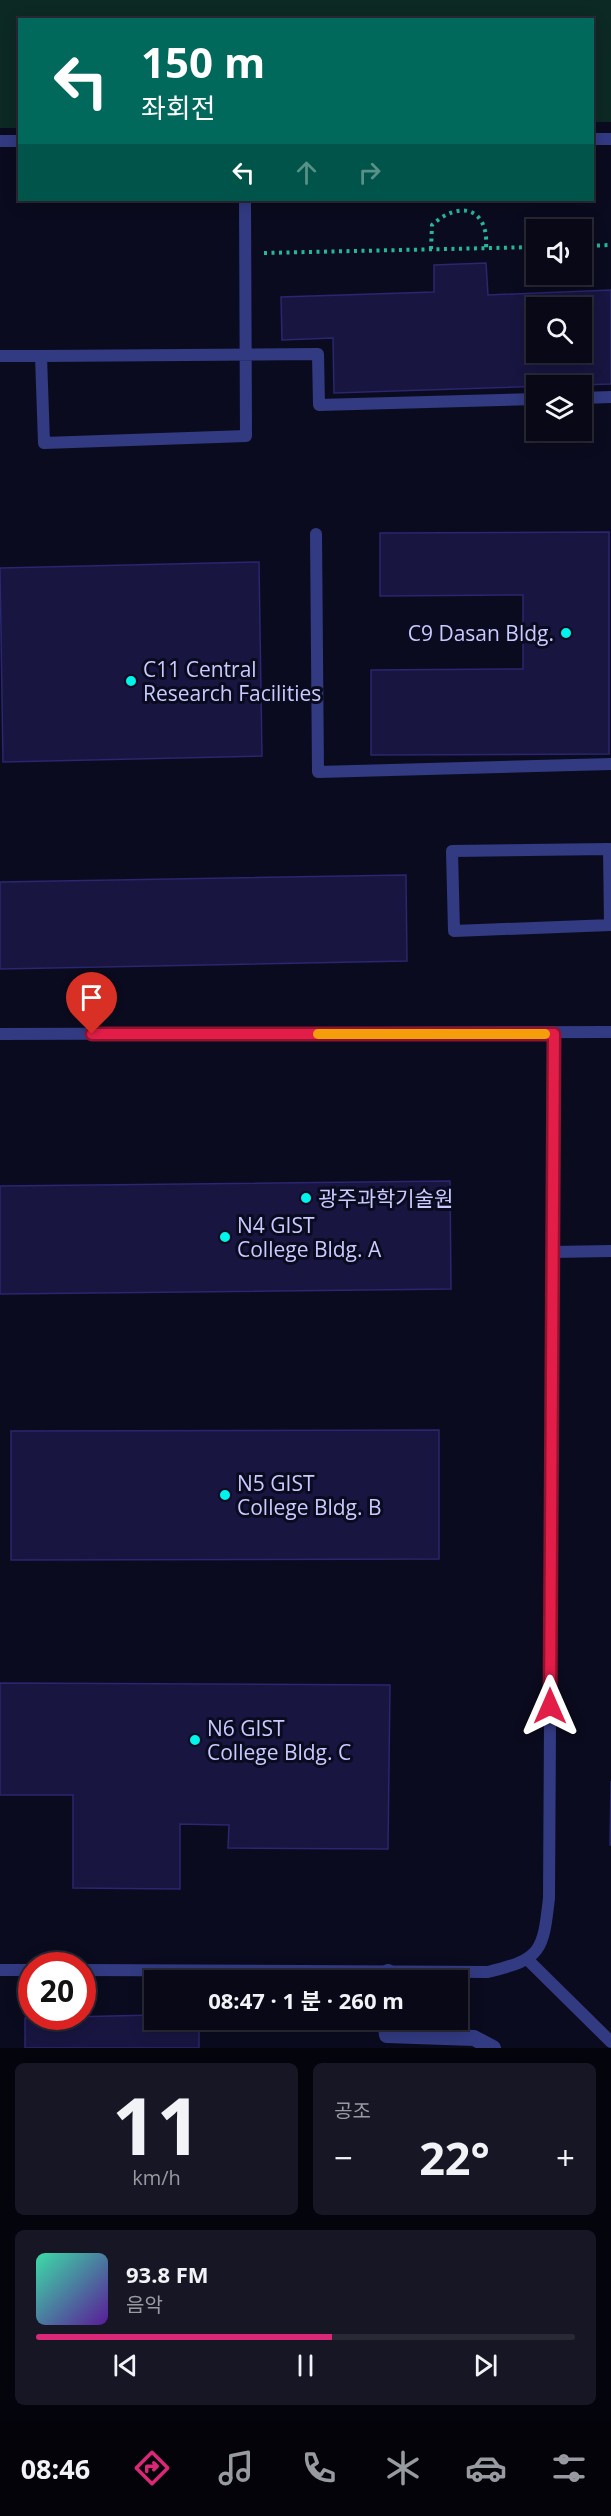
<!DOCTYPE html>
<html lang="ko">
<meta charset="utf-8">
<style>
:root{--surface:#080817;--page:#161624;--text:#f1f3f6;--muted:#989aa1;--line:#292936;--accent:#db2777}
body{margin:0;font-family:"Open Sans","Noto Sans KR",sans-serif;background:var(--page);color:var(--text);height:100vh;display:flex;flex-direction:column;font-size:22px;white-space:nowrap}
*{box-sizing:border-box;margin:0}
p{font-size:20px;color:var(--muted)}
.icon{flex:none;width:33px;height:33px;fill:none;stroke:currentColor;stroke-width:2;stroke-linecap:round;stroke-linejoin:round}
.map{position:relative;height:2048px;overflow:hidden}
.panel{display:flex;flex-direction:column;gap:15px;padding:15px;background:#04040d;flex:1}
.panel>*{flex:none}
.hud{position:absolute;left:18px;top:18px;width:576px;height:183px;border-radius:0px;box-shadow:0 3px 15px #0003,0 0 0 2px var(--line);background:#00695c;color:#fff;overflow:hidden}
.fabs{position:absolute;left:526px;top:219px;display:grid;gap:12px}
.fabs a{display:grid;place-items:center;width:66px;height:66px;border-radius:0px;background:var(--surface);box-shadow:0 3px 15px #0003,0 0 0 2px var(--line);font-size:30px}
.speed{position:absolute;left:18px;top:1952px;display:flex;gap:12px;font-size:30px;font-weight:700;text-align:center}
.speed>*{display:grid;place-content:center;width:78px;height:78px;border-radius:50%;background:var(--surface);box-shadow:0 3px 15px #0003,0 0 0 2px var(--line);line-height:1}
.speed .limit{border:9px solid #d22;background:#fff;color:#111}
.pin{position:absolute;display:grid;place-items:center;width:51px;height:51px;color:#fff;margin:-62px -26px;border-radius:50% 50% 50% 0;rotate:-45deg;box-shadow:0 0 6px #0007}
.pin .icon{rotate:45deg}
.me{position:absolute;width:66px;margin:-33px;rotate:0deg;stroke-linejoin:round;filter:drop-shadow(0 0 4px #0008)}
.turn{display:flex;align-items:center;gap:21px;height:126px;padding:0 24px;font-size:27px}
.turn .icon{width:78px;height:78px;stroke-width:2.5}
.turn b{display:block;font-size:42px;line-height:51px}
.lanes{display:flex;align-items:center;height:57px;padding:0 24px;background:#0003;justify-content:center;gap:30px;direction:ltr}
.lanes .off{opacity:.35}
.big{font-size:45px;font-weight:700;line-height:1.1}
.panel .card{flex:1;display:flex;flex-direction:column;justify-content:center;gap:9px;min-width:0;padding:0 21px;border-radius:9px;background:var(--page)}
.panel .dial{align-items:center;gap:0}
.dial b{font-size:78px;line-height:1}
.song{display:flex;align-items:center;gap:18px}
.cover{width:72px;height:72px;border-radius:9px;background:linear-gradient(135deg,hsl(160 70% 55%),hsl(270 70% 35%))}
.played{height:6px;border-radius:3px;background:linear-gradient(90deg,var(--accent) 55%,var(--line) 55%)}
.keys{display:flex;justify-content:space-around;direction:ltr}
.heat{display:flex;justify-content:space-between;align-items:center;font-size:33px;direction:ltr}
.panel .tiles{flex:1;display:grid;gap:15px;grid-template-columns:1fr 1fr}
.card:last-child{grid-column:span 2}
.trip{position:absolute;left:144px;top:1970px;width:324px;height:60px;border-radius:0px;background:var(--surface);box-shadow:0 3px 15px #0003,0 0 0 2px var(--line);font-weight:700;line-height:60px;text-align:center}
.dock{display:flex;height:96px;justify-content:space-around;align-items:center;background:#030309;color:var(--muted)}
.dock .icon{width:42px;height:42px}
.dock .selected{color:var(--accent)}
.dock b{font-size:27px;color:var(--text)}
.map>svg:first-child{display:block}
.green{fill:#0d2924}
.building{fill:#181541;stroke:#2a266f;stroke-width:1.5;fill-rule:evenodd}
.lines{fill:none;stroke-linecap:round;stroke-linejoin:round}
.path{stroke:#24b79a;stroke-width:4;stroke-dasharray:3 4.5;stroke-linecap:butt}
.service{stroke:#323a82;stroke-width:12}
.minor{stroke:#323a82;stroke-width:16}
.route-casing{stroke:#92132f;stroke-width:15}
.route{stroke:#e11d48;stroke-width:10}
.slow{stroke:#f59e0b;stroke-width:10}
.poi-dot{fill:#00f4eb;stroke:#0b0b1f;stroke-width:2}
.labels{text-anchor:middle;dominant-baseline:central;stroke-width:6;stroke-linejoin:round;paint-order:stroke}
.poi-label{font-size:21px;fill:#c9caff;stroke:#0b0b1f;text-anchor:start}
</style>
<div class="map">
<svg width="611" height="2048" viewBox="0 0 611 2048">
<rect width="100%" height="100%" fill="#0b0b1f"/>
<path class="green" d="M 0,0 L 611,0 L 611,122 L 593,122 L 592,20 L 20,20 L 19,128 L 0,128 Z"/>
<path class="building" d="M 486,263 L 488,295 L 611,290 L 611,384 L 334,393 L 333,338 L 282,340 L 281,297 L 434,292 L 434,265 ZM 537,308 L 582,308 L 582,352 L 537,352 Z
M 609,532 L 609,754 L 371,755 L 371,670 L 523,669 L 523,595 L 380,596 L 380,533 Z
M 259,562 L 262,756 L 3,762 L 0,568 Z
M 406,875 L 407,961 L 0,969 L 0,882 Z
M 450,1181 L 451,1289 L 0,1294 L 0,1186 Z
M 439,1430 L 439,1559 L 11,1560 L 11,1431 Z
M 0,1683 L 390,1685 L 388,1849 L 228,1848 L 229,1825 L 180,1824 L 180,1889 L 73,1888 L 73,1795 L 0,1795 Z
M 611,1781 L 611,1845 L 610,1845 Z
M 154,2015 L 154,2019 L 199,2019 L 199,2048 L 25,2048 L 25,2018 Z"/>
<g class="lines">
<path class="path" d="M 582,246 L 611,245
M 431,249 L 432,225 C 459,200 489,207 486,248
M 264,253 L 537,247"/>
<path class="service" d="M 592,139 L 611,139
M 0,141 L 20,141
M 0,356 L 41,356 L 44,443 L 246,436 L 245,200
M 41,356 L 318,354 L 319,405 L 537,399
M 582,398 L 611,397
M 316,534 L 318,772 L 611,764
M 610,925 L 609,849 L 452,851 L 454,931 L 611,925
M 0,1034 L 611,1032
M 552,1252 L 611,1251
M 528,1960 L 611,2042
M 0,1970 L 32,1970
M 82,1970 L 488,1972 C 542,1959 543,1951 549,1898 L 554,1034"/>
<path class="minor" d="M 387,1980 L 388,1972
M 385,2019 L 387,2035 L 474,2038 L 493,2048"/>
</g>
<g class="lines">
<defs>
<path id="route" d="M 92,1034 L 554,1034 L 550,1706"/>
</defs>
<use href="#route" class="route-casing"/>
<use href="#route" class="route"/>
<path class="slow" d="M 318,1034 L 545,1034"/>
</g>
<g class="poi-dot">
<circle cx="566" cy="633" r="6"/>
<circle cx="131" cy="681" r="6"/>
<circle cx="306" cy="1198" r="6"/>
<circle cx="225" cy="1237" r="6"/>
<circle cx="225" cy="1495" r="6"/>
<circle cx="195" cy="1740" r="6"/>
</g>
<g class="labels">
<g class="poi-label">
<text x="554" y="633" text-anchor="end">C9 Dasan Bldg.</text>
<text x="143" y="669">C11 Central<tspan x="143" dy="24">Research Facilities</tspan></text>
<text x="318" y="1198">광주과학기술원</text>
<text x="237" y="1225">N4 GIST<tspan x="237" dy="24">College Bldg. A</tspan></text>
<text x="237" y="1483">N5 GIST<tspan x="237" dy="24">College Bldg. B</tspan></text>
<text x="207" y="1728">N6 GIST<tspan x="207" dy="24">College Bldg. C</tspan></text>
</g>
</g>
</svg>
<div class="fabs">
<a><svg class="icon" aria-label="sound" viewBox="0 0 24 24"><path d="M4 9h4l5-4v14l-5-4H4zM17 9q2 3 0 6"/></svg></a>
<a><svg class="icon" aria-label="search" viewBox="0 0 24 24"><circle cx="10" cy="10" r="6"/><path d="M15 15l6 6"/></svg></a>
<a><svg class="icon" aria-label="layers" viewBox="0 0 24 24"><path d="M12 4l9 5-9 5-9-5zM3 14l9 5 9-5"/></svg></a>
</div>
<div class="speed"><div class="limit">20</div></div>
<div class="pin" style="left:92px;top:1034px;background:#d93025"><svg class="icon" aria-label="arrive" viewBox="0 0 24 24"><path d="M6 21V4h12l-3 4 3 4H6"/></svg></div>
<svg class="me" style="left:550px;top:1706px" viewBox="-20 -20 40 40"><path d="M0-17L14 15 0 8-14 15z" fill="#e11d48" stroke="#fff" stroke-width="4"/></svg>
<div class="trip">08:47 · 1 분 · 260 m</div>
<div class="hud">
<div class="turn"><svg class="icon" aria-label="left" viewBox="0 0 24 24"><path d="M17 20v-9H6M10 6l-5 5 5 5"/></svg><div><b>150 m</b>좌회전</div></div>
<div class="lanes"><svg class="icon" aria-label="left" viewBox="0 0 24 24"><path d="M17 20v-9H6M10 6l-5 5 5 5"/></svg><svg class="icon off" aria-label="ahead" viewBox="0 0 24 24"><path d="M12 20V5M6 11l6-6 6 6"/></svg><svg class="icon off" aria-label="right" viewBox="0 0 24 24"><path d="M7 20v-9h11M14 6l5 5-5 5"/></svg></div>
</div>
</div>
<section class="panel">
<div class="tiles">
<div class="card dial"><b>11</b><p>km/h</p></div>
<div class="card"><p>공조</p>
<div class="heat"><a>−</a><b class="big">22°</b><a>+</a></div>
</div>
<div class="card">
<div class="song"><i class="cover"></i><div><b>93.8 FM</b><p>음악</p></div></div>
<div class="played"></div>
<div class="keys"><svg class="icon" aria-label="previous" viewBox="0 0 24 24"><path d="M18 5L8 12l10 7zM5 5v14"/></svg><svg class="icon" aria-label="pause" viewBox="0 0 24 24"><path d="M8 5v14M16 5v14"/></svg><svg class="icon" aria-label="next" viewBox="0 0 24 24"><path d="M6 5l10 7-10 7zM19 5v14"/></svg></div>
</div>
</div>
</section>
<nav class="dock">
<b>08:46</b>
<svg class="icon selected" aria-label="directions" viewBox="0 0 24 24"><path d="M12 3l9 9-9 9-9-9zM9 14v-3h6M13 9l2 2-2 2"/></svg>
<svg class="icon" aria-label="music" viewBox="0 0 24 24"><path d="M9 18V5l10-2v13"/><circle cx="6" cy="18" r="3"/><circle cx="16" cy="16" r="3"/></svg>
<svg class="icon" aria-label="phone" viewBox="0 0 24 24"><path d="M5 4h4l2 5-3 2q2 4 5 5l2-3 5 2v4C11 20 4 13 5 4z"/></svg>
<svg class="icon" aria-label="climate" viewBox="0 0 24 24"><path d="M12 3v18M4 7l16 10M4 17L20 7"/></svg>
<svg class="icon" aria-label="car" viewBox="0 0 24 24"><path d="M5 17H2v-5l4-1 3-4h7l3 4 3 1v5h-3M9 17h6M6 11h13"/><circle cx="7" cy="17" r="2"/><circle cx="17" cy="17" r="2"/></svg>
<svg class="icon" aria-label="filters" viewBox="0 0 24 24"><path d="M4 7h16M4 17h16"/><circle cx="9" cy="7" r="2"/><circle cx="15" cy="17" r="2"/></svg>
</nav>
